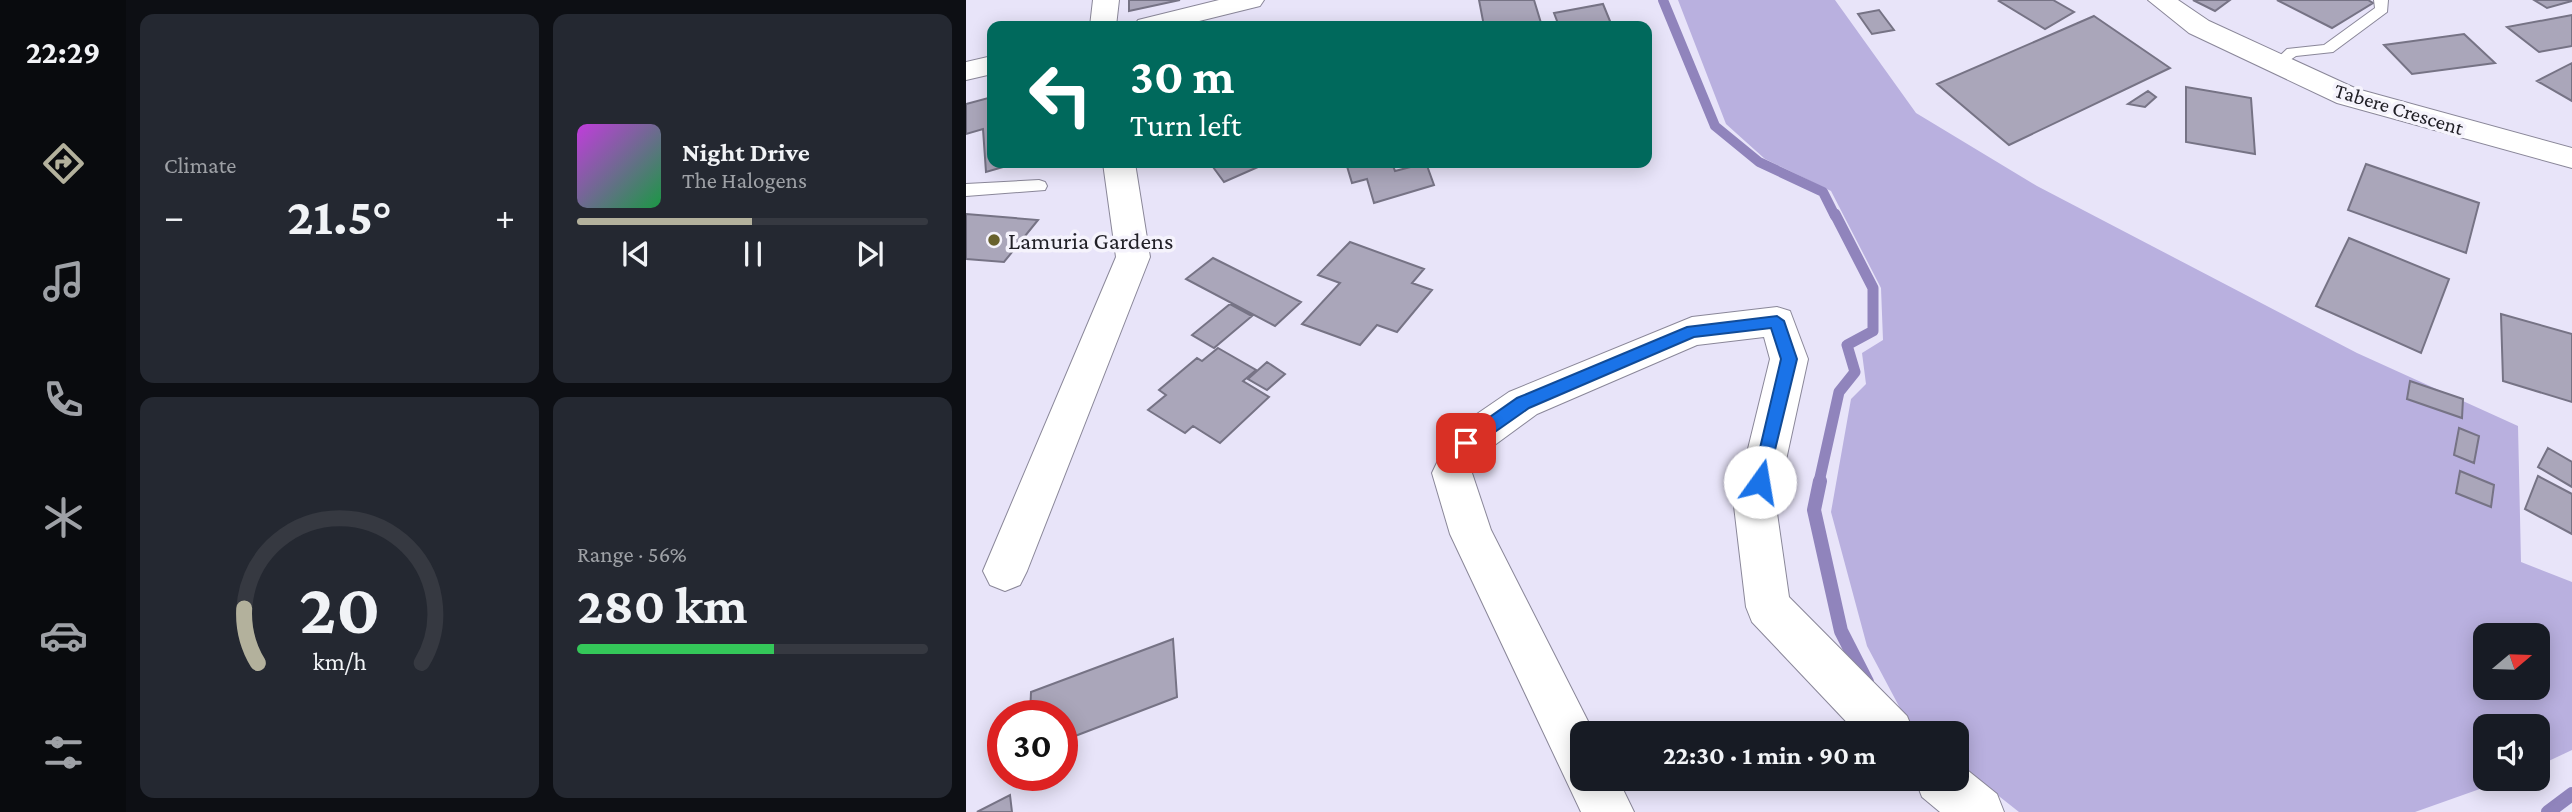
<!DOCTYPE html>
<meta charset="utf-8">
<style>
:root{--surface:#171b24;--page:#242831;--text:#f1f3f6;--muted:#9ea1a6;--line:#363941;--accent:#b3b19c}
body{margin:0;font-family:"Crimson Pro",serif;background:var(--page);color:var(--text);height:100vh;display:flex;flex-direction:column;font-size:26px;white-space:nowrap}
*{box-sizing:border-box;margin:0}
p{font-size:23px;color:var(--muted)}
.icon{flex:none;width:38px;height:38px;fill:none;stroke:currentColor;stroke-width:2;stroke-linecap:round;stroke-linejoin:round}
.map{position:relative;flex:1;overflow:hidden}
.side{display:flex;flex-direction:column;gap:14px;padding:14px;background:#0d0f14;width:840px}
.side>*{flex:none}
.hud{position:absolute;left:21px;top:21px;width:665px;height:147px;border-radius:14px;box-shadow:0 4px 18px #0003;background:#00695c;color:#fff;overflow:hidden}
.needle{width:46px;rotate:71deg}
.fabs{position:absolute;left:1507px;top:623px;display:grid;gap:14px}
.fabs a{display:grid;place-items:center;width:77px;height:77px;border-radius:14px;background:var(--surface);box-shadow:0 4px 18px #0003;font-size:35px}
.speed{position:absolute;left:21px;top:700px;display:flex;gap:14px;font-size:35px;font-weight:700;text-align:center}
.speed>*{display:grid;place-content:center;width:91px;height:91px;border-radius:50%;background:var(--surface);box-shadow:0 4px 18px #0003;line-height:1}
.speed .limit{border:10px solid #d22;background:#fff;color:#111}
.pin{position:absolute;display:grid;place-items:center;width:60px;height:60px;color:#fff;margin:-30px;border-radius:14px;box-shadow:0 4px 10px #0006}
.me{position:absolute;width:77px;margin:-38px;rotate:13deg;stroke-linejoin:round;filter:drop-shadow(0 0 5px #0008)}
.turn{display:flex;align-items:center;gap:24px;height:147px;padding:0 28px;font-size:32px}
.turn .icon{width:91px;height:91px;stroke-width:2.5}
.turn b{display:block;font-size:49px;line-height:60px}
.big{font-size:52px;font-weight:700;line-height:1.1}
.side .card{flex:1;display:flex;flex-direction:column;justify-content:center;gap:10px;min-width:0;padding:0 24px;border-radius:14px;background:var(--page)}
.side .dial{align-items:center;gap:0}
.dial svg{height:182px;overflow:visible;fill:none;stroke:var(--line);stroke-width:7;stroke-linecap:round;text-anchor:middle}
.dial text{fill:var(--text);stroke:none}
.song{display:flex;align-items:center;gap:21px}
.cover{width:84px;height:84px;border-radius:10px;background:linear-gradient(135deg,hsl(290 70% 55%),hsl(140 70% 35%))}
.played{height:7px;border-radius:4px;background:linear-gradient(90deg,var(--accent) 50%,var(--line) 50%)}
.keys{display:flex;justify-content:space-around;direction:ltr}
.heat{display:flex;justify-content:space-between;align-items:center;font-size:38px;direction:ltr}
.charge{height:10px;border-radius:5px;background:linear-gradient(90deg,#34c759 56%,var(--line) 0)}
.side .tiles{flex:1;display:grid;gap:14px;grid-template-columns:repeat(2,1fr)}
.trip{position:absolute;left:604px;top:721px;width:399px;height:70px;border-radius:14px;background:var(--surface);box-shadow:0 4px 18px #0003;font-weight:700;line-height:70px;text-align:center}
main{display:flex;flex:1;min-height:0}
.tab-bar{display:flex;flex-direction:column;width:126px;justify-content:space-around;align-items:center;background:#090b0e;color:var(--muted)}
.tab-bar .icon{width:49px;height:49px}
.tab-bar .selected{color:var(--accent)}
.tab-bar b{font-size:32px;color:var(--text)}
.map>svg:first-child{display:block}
.green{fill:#b9b0df;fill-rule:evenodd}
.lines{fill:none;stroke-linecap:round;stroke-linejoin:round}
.stream-far2{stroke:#9084bc;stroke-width:10}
.stream-far1{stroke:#9084bc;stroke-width:11}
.stream{stroke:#9084bc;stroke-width:14}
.building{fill:#aaa6ba;stroke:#767385;stroke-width:2}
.service-casing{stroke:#8a8799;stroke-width:2}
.minor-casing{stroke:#8a8799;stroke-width:2}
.service{fill:#fff;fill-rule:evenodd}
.minor{fill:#fff;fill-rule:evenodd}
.route{fill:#1a73e8;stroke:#114b97;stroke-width:2}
.poi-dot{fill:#68612d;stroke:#f5f3fc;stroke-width:2.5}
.labels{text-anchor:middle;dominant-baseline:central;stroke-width:7;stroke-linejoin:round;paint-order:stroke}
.far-street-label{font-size:21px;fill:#212027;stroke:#f5f3fc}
.poi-label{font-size:24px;fill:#212027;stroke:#f5f3fc;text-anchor:start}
</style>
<main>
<nav class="tab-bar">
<b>22:29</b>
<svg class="icon selected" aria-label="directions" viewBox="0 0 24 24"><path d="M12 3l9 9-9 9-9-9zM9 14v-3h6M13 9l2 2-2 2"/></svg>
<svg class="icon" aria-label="music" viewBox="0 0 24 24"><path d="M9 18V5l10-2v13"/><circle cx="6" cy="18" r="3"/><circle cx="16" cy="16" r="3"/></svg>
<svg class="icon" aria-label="phone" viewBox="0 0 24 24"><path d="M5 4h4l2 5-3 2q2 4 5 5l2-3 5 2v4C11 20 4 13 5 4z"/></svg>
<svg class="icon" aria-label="climate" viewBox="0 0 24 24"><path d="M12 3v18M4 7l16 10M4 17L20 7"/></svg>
<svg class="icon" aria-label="car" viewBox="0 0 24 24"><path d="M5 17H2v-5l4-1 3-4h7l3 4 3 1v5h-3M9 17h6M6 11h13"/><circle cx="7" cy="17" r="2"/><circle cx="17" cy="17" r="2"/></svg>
<svg class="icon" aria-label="filters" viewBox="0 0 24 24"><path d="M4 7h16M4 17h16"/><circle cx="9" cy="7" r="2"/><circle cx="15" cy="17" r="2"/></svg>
</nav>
<section class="side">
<div class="tiles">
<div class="card"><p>Climate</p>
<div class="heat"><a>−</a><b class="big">21.5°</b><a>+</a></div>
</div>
<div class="card">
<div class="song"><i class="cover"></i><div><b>Night Drive</b><p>The Halogens</p></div></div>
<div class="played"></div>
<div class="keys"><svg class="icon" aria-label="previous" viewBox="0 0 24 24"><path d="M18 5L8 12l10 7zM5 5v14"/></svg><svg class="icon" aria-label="pause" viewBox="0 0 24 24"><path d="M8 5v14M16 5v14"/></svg><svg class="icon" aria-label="next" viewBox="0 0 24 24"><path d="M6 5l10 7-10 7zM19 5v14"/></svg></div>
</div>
<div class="card dial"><svg viewBox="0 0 100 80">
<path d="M14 69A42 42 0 1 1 86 69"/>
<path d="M14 69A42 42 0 0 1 8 45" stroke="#b3b19c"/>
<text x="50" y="56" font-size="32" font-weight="700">20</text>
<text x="50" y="72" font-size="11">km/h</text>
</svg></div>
<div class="card"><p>Range · 56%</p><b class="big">280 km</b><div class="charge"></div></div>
</div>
</section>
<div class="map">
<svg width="1606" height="812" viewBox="0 0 1606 812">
<rect width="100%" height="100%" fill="#e8e4f9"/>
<path class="green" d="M 712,0 L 869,0 L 950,113 L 1071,186 L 1391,353 L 1552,426 L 1555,562 L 1606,582 L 1606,750 L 1572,766 L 1572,726 L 1519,726 L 1519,779 L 1542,779 L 1449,812 L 1053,812 L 991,763 L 990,733 L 952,733 L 944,727 L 901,646 L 865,512 L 885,399 L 900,384 L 896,353 L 917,340 L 915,288 L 865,191 L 799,159 L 760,124 ZM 1519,635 L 1572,635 L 1572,688 L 1519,688 Z"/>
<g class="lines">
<path class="stream-far2" d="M 697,0 L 749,126 L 793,162 L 857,192 L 869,216"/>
<path class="stream-far1" d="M 853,482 L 873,392 L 889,372 L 881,345 L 907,331 L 907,288 L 869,214"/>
<path class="stream" d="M 854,481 L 848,510 L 875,631 L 901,682
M 1582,812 L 1606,794"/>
</g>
<path class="building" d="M 163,0 L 214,0 L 163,11 Z
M 513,0 L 568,0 L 575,23 L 556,26 L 518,26 Z
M 1035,0 L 1087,0 L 1108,12 L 1079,29 L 1033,1 Z
M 1227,0 L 1264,0 L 1249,11 Z
M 1311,0 L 1402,0 L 1407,3 L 1366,28 Z
M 1568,0 L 1606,0 L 1606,1 L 1581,8 Z
M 637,4 L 646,26 L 593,26 L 588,13 Z
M 913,10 L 928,30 L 906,34 L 892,14 Z
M 1606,15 L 1606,46 L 1573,52 L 1541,27 Z
M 1128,16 L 1204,68 L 1043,145 L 971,84 Z
M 1498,34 L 1529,63 L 1446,74 L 1418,45 Z
M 1606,63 L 1606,101 L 1571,81 Z
M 1220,87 L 1285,98 L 1289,154 L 1220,142 Z
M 1182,91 L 1190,97 L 1179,107 L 1162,104 Z
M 26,97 L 26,163 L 51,163 L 20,172 L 17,129 L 0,134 L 0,104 Z
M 257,163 L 301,163 L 258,182 L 247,167 Z
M 380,163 L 426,163 L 429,171 L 460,163 L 468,185 L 408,203 L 401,179 L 386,183 Z
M 1400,164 L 1513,203 L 1500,253 L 1382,210 Z
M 0,214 L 72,220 L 38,262 L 0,259 Z
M 1383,238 L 1483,279 L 1455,353 L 1350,306 Z
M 384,242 L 458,269 L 446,283 L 466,290 L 431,332 L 411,325 L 394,345 L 336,324 L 374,283 L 352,275 Z
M 247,258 L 335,302 L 309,326 L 220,279 Z
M 264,304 L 286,316 L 248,348 L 226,335 Z
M 1535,314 L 1606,334 L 1606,402 L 1537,381 Z
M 252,348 L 290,370 L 277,381 L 303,397 L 254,443 L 227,426 L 219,433 L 182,410 L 200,395 L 193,390 L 231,358 L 236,361 Z
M 301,362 L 319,374 L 301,390 L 282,379 Z
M 1444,381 L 1497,399 L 1496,418 L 1441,399 Z
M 1493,428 L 1513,436 L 1508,463 L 1488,455 Z
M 1582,448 L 1606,462 L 1606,487 L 1572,467 Z
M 1494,471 L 1528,485 L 1525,507 L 1490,493 Z
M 1572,476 L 1606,494 L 1606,534 L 1559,509 Z
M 207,639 L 211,697 L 96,741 L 96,716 L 64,716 L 65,692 Z
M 44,795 L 46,812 L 11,812 Z"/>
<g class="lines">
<defs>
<path id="service" d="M 1408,0 L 1422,0 L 1421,12 L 1367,52 L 1330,56 L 1311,69 L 1304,65 L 1321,49 L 1358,45 L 1409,8 Z
M 73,180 L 79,182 L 81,186 L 79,190 L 0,196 L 0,184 Z"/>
<path id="minor" d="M 127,0 L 153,0 L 150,26 L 124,26 Z
M 253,0 L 298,0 L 294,6 L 213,26 L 168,26 L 172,20 Z
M 1182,0 L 1212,0 L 1243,21 L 1391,89 L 1606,148 L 1606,168 L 1371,103 L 1223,33 Z
M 26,56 L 26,74 L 0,80 L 0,62 Z
M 137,163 L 169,163 L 184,257 L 61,571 L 54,585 L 39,591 L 24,585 L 17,571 L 150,257 Z
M 811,307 L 824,311 L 842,359 L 810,506 L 823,597 L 941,716 L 948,733 L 891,733 L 786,622 L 780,607 L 768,506 L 804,359 L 798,337 L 731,345 L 571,414 L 515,455 L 506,473 L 525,530 L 628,733 L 616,733 L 616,779 L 652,779 L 668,812 L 615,812 L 484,534 L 466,473 L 486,431 L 543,392 L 726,317 Z
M 990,761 L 1031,794 L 1038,812 L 974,812 L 956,797 L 949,779 L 990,779 Z"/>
</defs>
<use href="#service" class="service-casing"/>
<use href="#minor" class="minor-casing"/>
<use href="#service" class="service"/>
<use href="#minor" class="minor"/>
</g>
<path class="route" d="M 811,316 L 818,321 L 831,359 L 800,487 L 794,489 L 788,487 L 786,482 L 815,359 L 805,328 L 728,337 L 563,408 L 506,448 L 494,448 L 492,443 L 494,438 L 551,398 L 721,327 Z"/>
<circle class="poi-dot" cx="28" cy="240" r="7"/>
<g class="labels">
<g class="far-street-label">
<text transform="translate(1433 109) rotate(17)">Tabere Crescent</text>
</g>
<g class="poi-label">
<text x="42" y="240">Lamuria Gardens</text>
</g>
</g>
</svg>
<div class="fabs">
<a><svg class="needle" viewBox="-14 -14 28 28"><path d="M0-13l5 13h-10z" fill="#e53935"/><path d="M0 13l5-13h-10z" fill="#9ea1a6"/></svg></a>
<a><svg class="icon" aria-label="sound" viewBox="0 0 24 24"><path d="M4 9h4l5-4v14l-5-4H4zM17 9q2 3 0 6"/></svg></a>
</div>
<div class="speed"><div class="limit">30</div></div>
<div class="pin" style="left:500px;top:443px;background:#d93025"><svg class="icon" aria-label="arrive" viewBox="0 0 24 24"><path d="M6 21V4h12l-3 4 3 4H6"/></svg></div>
<svg class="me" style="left:794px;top:482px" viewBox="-20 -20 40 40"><circle r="19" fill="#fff"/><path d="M0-13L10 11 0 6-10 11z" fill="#1a73e8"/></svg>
<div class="trip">22:30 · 1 min · 90 m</div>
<div class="hud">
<div class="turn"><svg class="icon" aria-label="left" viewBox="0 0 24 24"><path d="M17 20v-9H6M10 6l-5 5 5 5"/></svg><div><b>30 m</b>Turn left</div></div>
</div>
</div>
</main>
